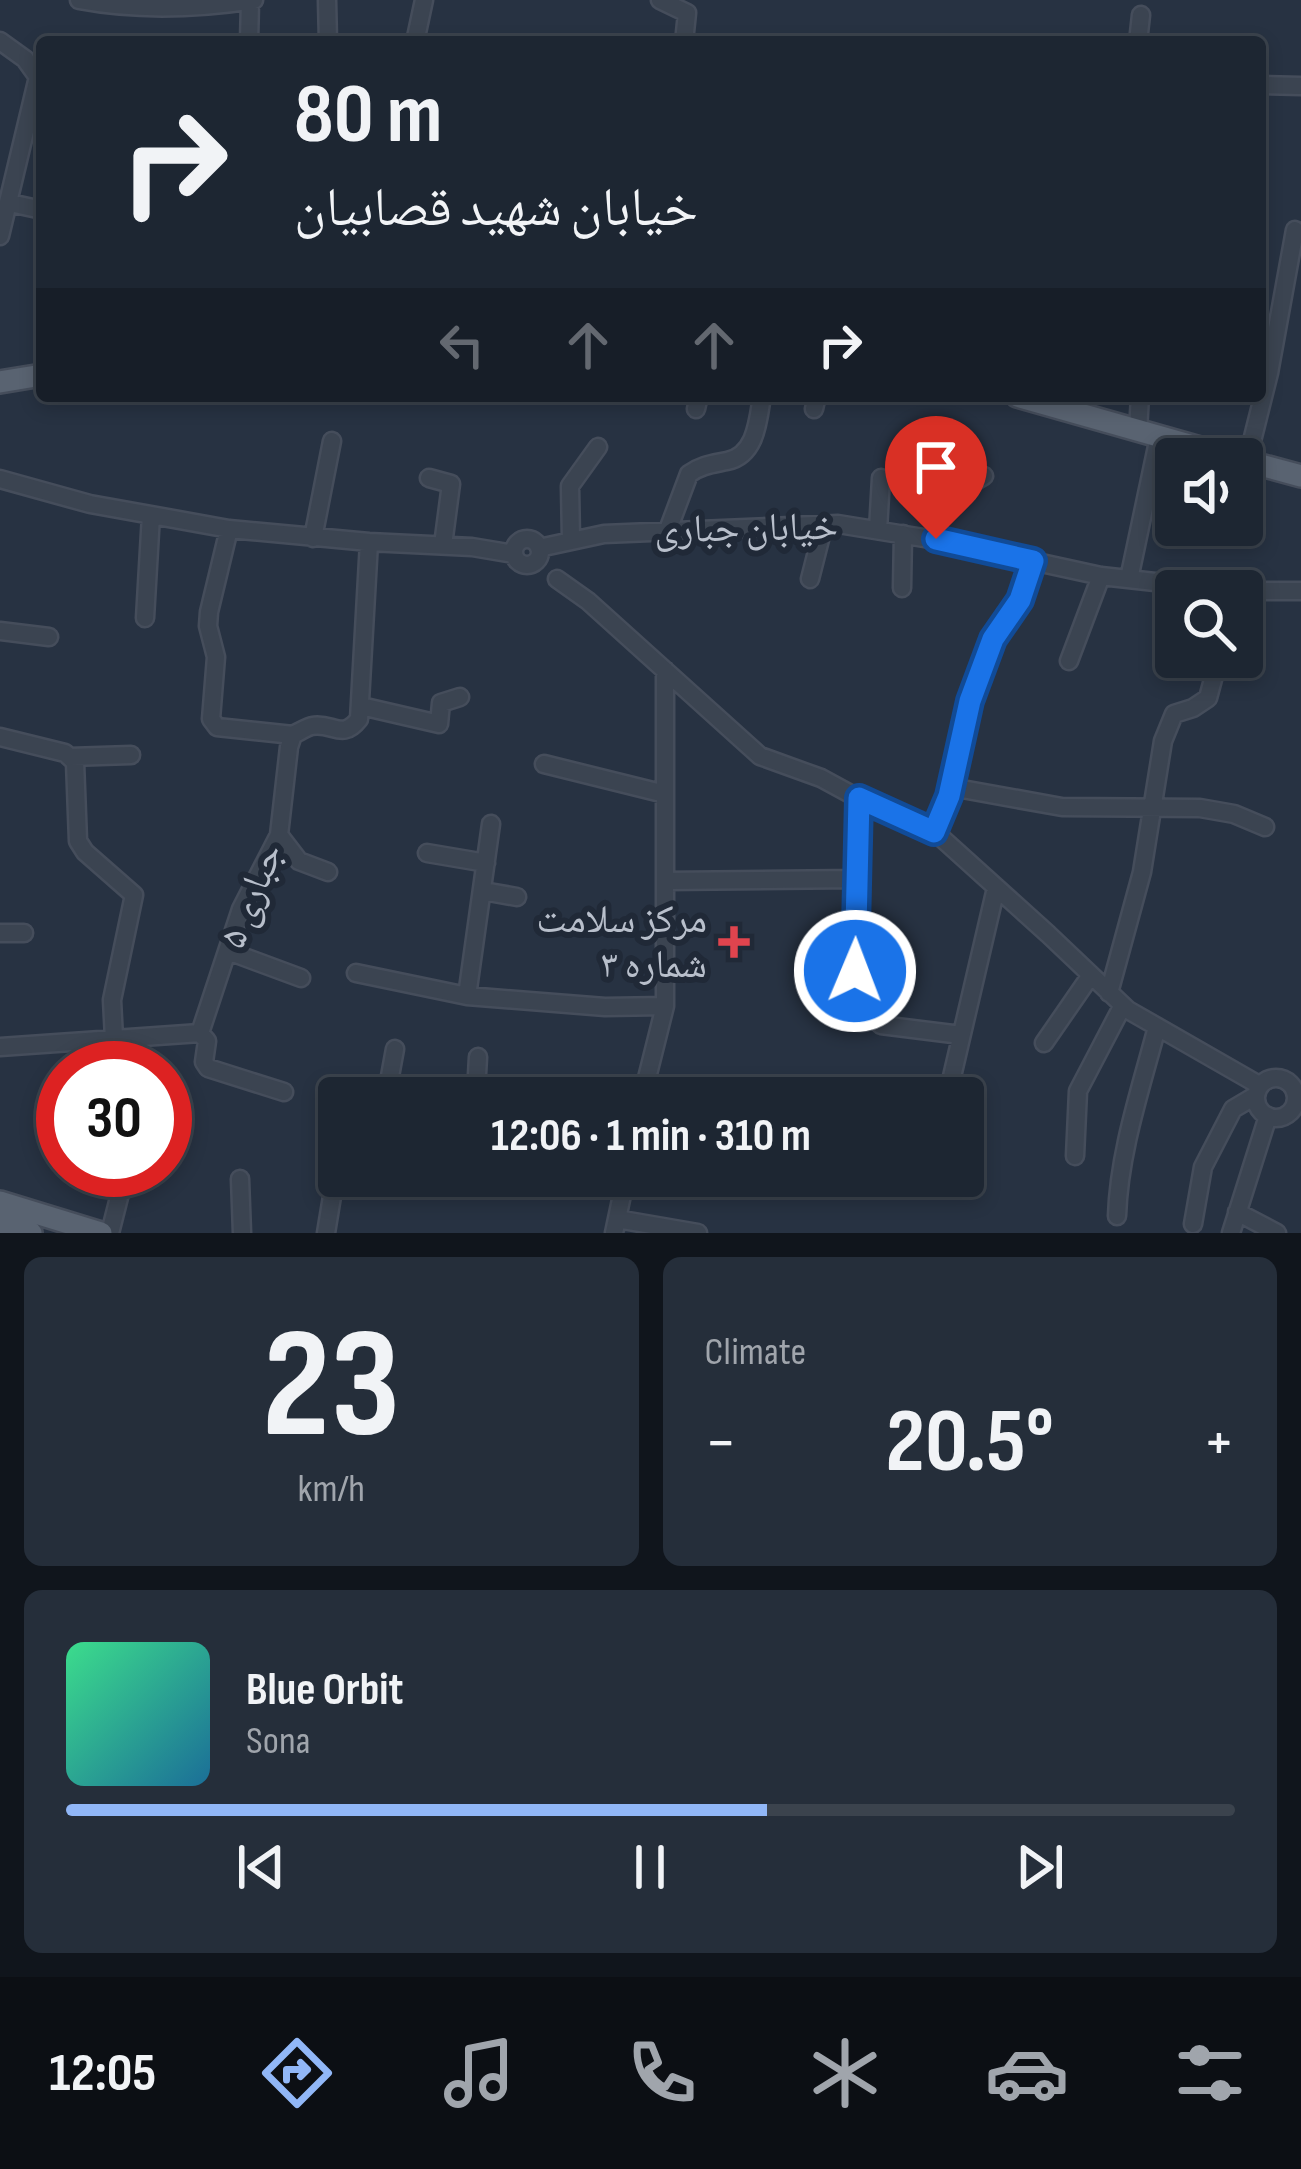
<!DOCTYPE html>
<meta charset="utf-8">
<style>
:root{--surface:#1d2632;--page:#252e3a;--text:#f1f3f6;--muted:#a0a5ac;--line:#3b434d;--accent:#91b7f7}
body{margin:0;font-family:"Sofia Sans Condensed","Noto Naskh Arabic",sans-serif;background:var(--page);color:var(--text);height:100vh;display:flex;flex-direction:column;font-size:45px;white-space:nowrap}
*{box-sizing:border-box;margin:0}
p{font-size:39px;color:var(--muted)}
.icon{flex:none;width:66px;height:66px;fill:none;stroke:currentColor;stroke-width:2;stroke-linecap:round;stroke-linejoin:round}
.map{position:relative;height:1233px;overflow:hidden}
.panel{display:flex;flex-direction:column;gap:24px;padding:24px;background:#10151c;flex:1}
.panel>*{flex:none}
.banner{position:absolute;left:36px;top:36px;width:1230px;height:366px;border-radius:12px;box-shadow:0 6px 18px #0003,0 0 0 3px var(--line);background:#1d2632;color:var(--text);overflow:hidden}
.controls{position:absolute;left:1155px;top:438px;display:grid;gap:24px}
.controls a{display:grid;place-items:center;width:108px;height:108px;border-radius:12px;background:var(--surface);box-shadow:0 6px 18px #0003,0 0 0 3px var(--line);font-size:60px}
.speed{position:absolute;left:36px;top:1041px;display:flex;gap:24px;font-size:60px;font-weight:700;text-align:center}
.speed>*{display:grid;place-content:center;width:156px;height:156px;border-radius:50%;background:var(--surface);box-shadow:0 6px 18px #0003,0 0 0 3px var(--line);line-height:1}
.speed .limit{border:18px solid #d22;background:#fff;color:#111}
.pin{position:absolute;display:grid;place-items:center;width:102px;height:102px;color:#fff;margin:-123px -51px;border-radius:50% 50% 50% 0;rotate:-45deg;box-shadow:0 0 12px #0007}
.pin .icon{rotate:45deg}
.me{position:absolute;width:132px;margin:-66px;rotate:1deg;stroke-linejoin:round;filter:drop-shadow(0 0 9px #0008)}
.turn{display:flex;align-items:center;gap:42px;height:252px;padding:0 60px;font-size:54px}
.turn .icon{width:156px;height:156px;stroke-width:2.5}
.turn b{display:block;font-size:84px;line-height:102px}
.lanes{display:flex;align-items:center;height:114px;padding:0 60px;background:#0003;justify-content:center;gap:60px;direction:ltr}
.lanes .off{opacity:.35}
.big{font-size:90px;font-weight:700;line-height:1.1}
.panel .tile{flex:1;display:flex;flex-direction:column;justify-content:center;gap:18px;min-width:0;padding:0 42px;border-radius:18px;background:var(--page)}
.panel .dial{align-items:center;gap:0}
.dial b{font-size:156px;line-height:1}
.song{display:flex;align-items:center;gap:36px}
.cover{width:144px;height:144px;border-radius:18px;background:linear-gradient(135deg,hsl(150 70% 55%),hsl(200 70% 35%))}
.played{height:12px;border-radius:6px;background:linear-gradient(90deg,var(--accent) 60%,var(--line) 60%)}
.keys{display:flex;justify-content:space-around;direction:ltr}
.heat{display:flex;justify-content:space-between;align-items:center;font-size:66px;direction:ltr}
.panel .tiles{flex:1;display:grid;gap:24px;grid-template-columns:1fr 1fr}
.tile:last-child{grid-column:span 2}
.trip{position:absolute;left:318px;top:1077px;width:666px;height:120px;border-radius:12px;background:var(--surface);box-shadow:0 6px 18px #0003,0 0 0 3px var(--line);font-weight:700;line-height:120px;text-align:center}
.menu{display:flex;height:192px;justify-content:space-around;align-items:center;background:#0c0f14;color:var(--muted)}
.menu .icon{width:84px;height:84px}
.menu .selected{color:var(--accent)}
.menu b{font-size:54px;color:var(--text)}
.map>svg:first-child{display:block}
.lines{fill:none;stroke-linecap:round;stroke-linejoin:round}
.minor-casing{stroke:#454d5b;stroke-width:21}
.major-casing{stroke:#454d5b;stroke-width:26}
.minor{stroke:#3b4451;stroke-width:16}
.major{stroke:#596371;stroke-width:21}
.route-casing{stroke:#114b97;stroke-width:30}
.route{stroke:#1a73e8;stroke-width:21}
.health-dot{fill:#e0444e;stroke:#202937;stroke-width:4.5}
.labels{text-anchor:middle;dominant-baseline:central;stroke-width:12;stroke-linejoin:round;paint-order:stroke}
.street-label{font-size:39px;fill:#b8bfcb;stroke:#202937}
.poi-label{font-size:39px;fill:#b8bfcb;stroke:#202937;text-anchor:end}
</style>
<div class="map">
<svg width="1301" height="1233" viewBox="0 0 1301 1233">
<rect width="100%" height="100%" fill="#273242"/>
<g class="lines">
<defs>
<path id="minor" d="M 79,0 C 137,11 195,9 254,0
M 327,0 L 328,42
M 660,0 L 687,13 L 684,42
M 0,41 L 25,59 L 38,77 L 0,236
M 249,42 L 250,1
M 415,42 L 424,0
M 1138,42 L 1141,15
M 1260,85 L 1301,86
M 10,203 L 42,210
M 696,409 L 699,396
M 814,409 L 817,396
M 1138,431 L 1140,396
M 1247,461 L 1269,373 L 1295,230
M 429,478 L 451,484 L 443,545
M 0,479 L 90,504 L 229,529 L 369,542 L 472,547 L 514,554
M 229,529 L 209,612 L 208,626 L 216,657 L 211,719 L 217,727 L 293,735
M 668,530 L 689,474 C 701,465 713,464 727,461 C 756,455 758,421 762,396
M 878,530 L 881,478
M 313,538 L 332,441
M514 552a13 13 0 1 1 26 0a13 13 0 1 1-26 0Z
M 571,540 L 570,486 L 598,447
M 936,540 L 942,501 L 984,476
M 539,548 L 604,534 L 838,524 L 936,540 L 1101,576 L 1236,591
M 557,579 L 588,601 L 760,756 L 821,778 L 867,803 L 935,832 L 1048,934 L 1128,1010 L 1259,1085
M 810,579 L 824,524
M 1129,579 L 1159,437
M 902,588 L 903,534
M 1237,591 L 1301,591
M 145,618 L 151,515
M 0,631 L 49,637
M 1069,661 L 1101,576
M 361,706 L 439,724 L 441,703 L 460,697
M 0,737 L 65,753 L 75,762 L 78,841 L 85,852 L 134,895 L 112,1000 L 114,1038 L 122,1068
M 70,757 L 131,755
M 544,764 L 665,794
M 951,787 L 1062,807 L 1200,808 L 1234,814 L 1265,827
M 935,832 L 949,796 L 970,701 L 993,639 L 1020,600 L 1033,561
M 279,835 L 299,861 L 328,872
M 427,853 L 486,863
M 666,881 L 857,879
M 483,891 L 517,897
M 0,933 L 24,933
M 228,951 L 301,978
M 855,971 L 859,798
M 356,973 L 467,996 L 605,1007 L 665,1006
M 1109,993 L 1142,872 L 1163,741 L 1174,714 L 1193,708 L 1208,698 L 1219,657
M 467,996 L 491,824
M 881,1025 L 961,1035
M 200,1033 L 207,1041 L 204,1062 L 208,1068 L 284,1092
M 1044,1043 L 1091,975
M 0,1047 L 200,1033 L 241,909 L 279,835 L 289,747 L 293,735 C 297,733 309,726 312,726 C 333,722 342,741 359,719 L 369,542
M1256 1098a20 20 0 1 1 40 0a20 20 0 1 1-40 0Z
M 456,1092 L 492,1092 L 540,1098
M 476,1092 L 478,1057
M 386,1098 L 395,1049
M 642,1098 L 665,1006 L 665,670
M 947,1098 L 996,888
M 1075,1156 L 1078,1091 L 1123,1005
M 240,1179 L 242,1233
M 1237,1212 L 1277,1233
M 1117,1216 C 1119,1152 1141,1088 1157,1027
M 617,1219 L 698,1233
M 1193,1224 L 1203,1167 L 1233,1109 L 1255,1096
M 110,1233 L 126,1170
M 326,1233 L 339,1154
M 614,1233 L 626,1176
M 1231,1233 L 1268,1116"/>
<path id="major" d="M 0,382 L 42,375
M 1017,396 L 1239,459
M 1242,460 L 1301,476
M 0,1202 L 101,1233
M 0,1223 L 31,1233"/>
</defs>
<use href="#minor" class="minor-casing"/>
<use href="#major" class="major-casing"/>
<use href="#minor" class="minor"/>
<use href="#major" class="major"/>
</g>
<g class="lines">
<defs>
<path id="route" d="M 855,971 L 859,798 L 934,832 L 949,796 L 970,701 L 993,639 L 1020,600 L 1033,561 L 936,539"/>
</defs>
<use href="#route" class="route-casing"/>
<use href="#route" class="route"/>
</g>
<path class="health-dot" d="M728 924h12v12h12v12h-12v12h-12v-12h-12v-12h12z"/>
<g class="labels">
<g class="street-label">
<text transform="translate(746 529) rotate(-1)">خیابان جباری</text>
<text transform="translate(252 896) rotate(-68)">جباری ۵</text>
</g>
<g class="poi-label">
<text x="707" y="920">مرکز سلامت<tspan x="707" dy="45">شماره ۳</tspan></text>
</g>
</g>
</svg>
<div class="controls">
<a><svg class="icon" aria-label="sound" viewBox="0 0 24 24"><path d="M4 9h4l5-4v14l-5-4H4zM17 9q2 3 0 6"/></svg></a>
<a><svg class="icon" aria-label="search" viewBox="0 0 24 24"><circle cx="10" cy="10" r="6"/><path d="M15 15l6 6"/></svg></a>
</div>
<div class="speed"><div class="limit">30</div></div>
<div class="pin" style="left:936px;top:539px;background:#d93025"><svg class="icon" aria-label="arrive" viewBox="0 0 24 24"><path d="M6 21V4h12l-3 4 3 4H6"/></svg></div>
<svg class="me" style="left:855px;top:971px" viewBox="-20 -20 40 40"><circle r="17" fill="#1a73e8" stroke="#fff" stroke-width="3"/><path d="M0-11L8 9 0 5-8 9z" fill="#fff"/></svg>
<div class="trip">12:06 · 1 min · 310 m</div>
<div class="banner">
<div class="turn"><svg class="icon" aria-label="right" viewBox="0 0 24 24"><path d="M7 20v-9h11M14 6l5 5-5 5"/></svg><div><b>80 m</b>خیابان شهید قصابیان</div></div>
<div class="lanes"><svg class="icon off" aria-label="left" viewBox="0 0 24 24"><path d="M17 20v-9H6M10 6l-5 5 5 5"/></svg><svg class="icon off" aria-label="ahead" viewBox="0 0 24 24"><path d="M12 20V5M6 11l6-6 6 6"/></svg><svg class="icon off" aria-label="ahead" viewBox="0 0 24 24"><path d="M12 20V5M6 11l6-6 6 6"/></svg><svg class="icon" aria-label="right" viewBox="0 0 24 24"><path d="M7 20v-9h11M14 6l5 5-5 5"/></svg></div>
</div>
</div>
<section class="panel">
<div class="tiles">
<div class="tile dial"><b>23</b><p>km/h</p></div>
<div class="tile"><p>Climate</p>
<div class="heat"><a>−</a><b class="big">20.5°</b><a>+</a></div>
</div>
<div class="tile">
<div class="song"><i class="cover"></i><div><b>Blue Orbit</b><p>Sona</p></div></div>
<div class="played"></div>
<div class="keys"><svg class="icon" aria-label="previous" viewBox="0 0 24 24"><path d="M18 5L8 12l10 7zM5 5v14"/></svg><svg class="icon" aria-label="pause" viewBox="0 0 24 24"><path d="M8 5v14M16 5v14"/></svg><svg class="icon" aria-label="next" viewBox="0 0 24 24"><path d="M6 5l10 7-10 7zM19 5v14"/></svg></div>
</div>
</div>
</section>
<nav class="menu">
<b>12:05</b>
<svg class="icon selected" aria-label="directions" viewBox="0 0 24 24"><path d="M12 3l9 9-9 9-9-9zM9 14v-3h6M13 9l2 2-2 2"/></svg>
<svg class="icon" aria-label="music" viewBox="0 0 24 24"><path d="M9 18V5l10-2v13"/><circle cx="6" cy="18" r="3"/><circle cx="16" cy="16" r="3"/></svg>
<svg class="icon" aria-label="phone" viewBox="0 0 24 24"><path d="M5 4h4l2 5-3 2q2 4 5 5l2-3 5 2v4C11 20 4 13 5 4z"/></svg>
<svg class="icon" aria-label="climate" viewBox="0 0 24 24"><path d="M12 3v18M4 7l16 10M4 17L20 7"/></svg>
<svg class="icon" aria-label="car" viewBox="0 0 24 24"><path d="M5 17H2v-5l4-1 3-4h7l3 4 3 1v5h-3M9 17h6M6 11h13"/><circle cx="7" cy="17" r="2"/><circle cx="17" cy="17" r="2"/></svg>
<svg class="icon" aria-label="filters" viewBox="0 0 24 24"><path d="M4 7h16M4 17h16"/><circle cx="9" cy="7" r="2"/><circle cx="15" cy="17" r="2"/></svg>
</nav>
